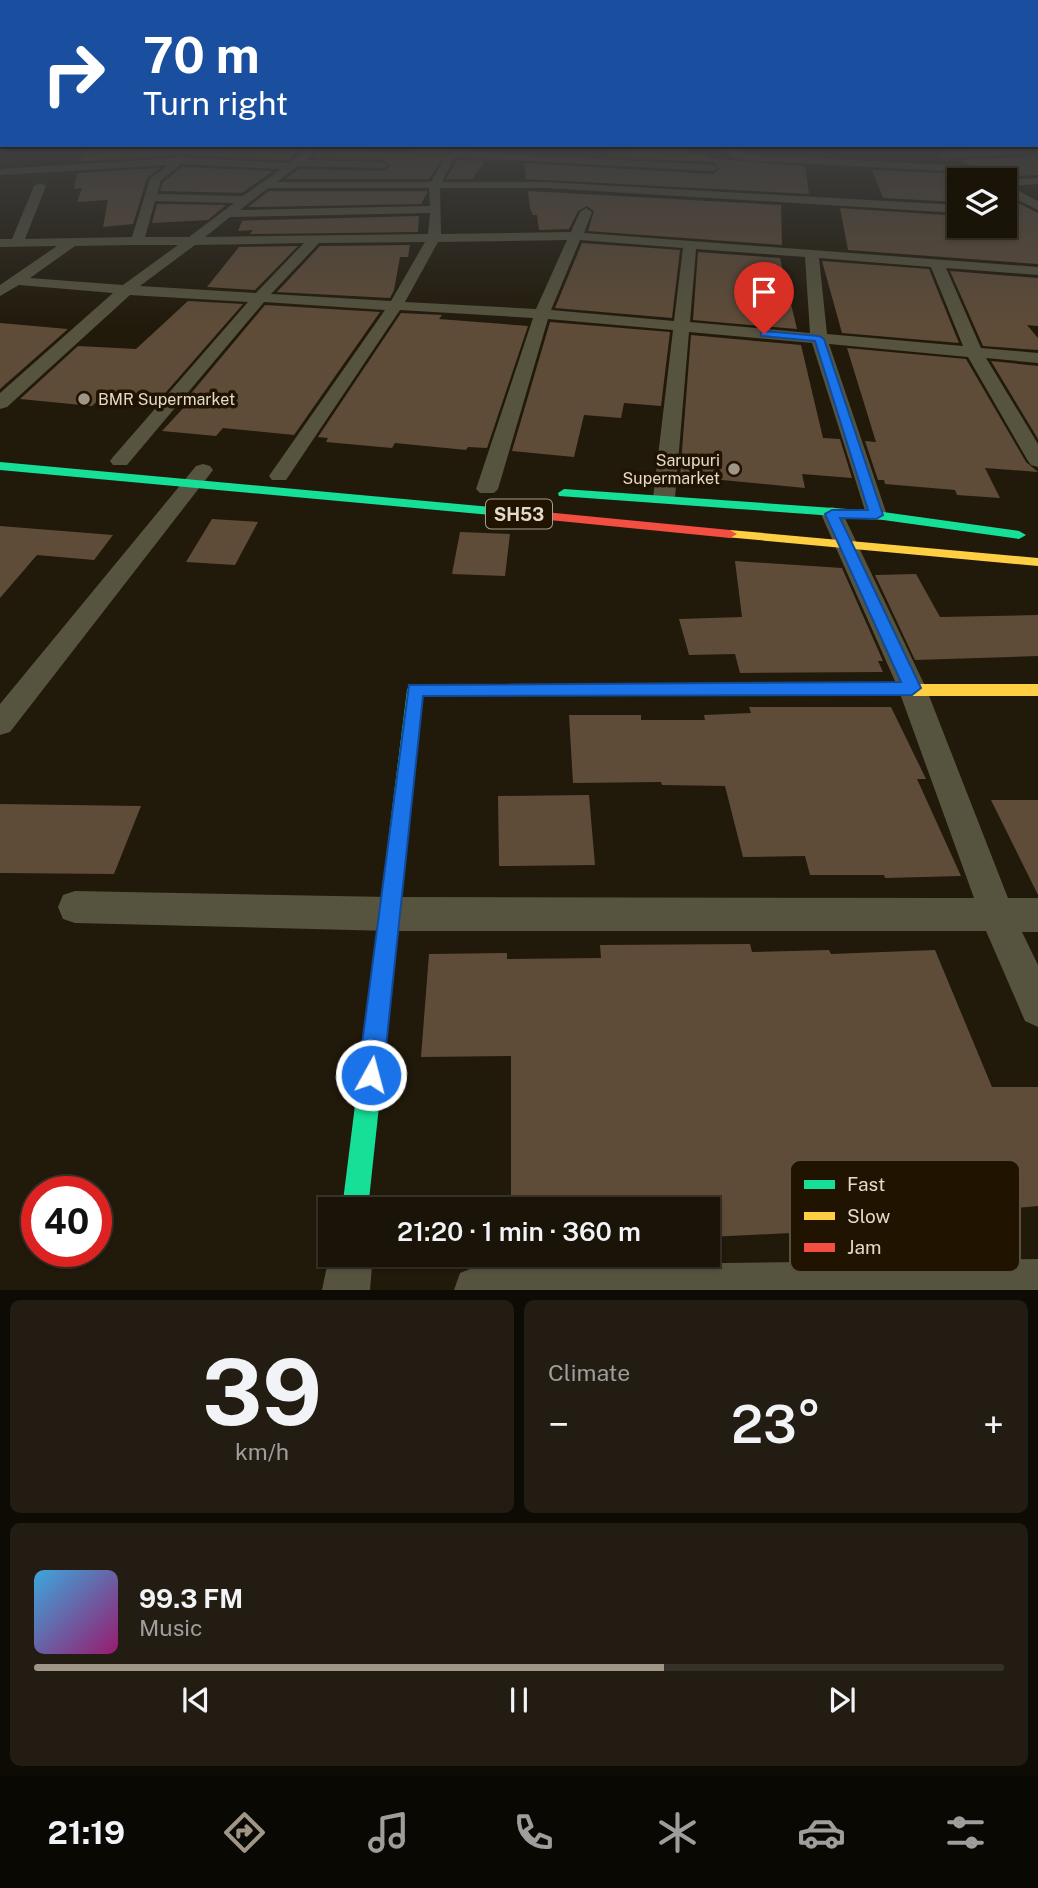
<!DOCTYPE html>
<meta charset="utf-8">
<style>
:root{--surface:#191308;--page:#221c12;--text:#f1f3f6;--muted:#9f9e9c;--line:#373229;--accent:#9f9687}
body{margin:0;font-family:"Public Sans",sans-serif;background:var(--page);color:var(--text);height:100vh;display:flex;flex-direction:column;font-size:26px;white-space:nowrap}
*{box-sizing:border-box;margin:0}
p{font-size:23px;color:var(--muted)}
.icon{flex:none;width:38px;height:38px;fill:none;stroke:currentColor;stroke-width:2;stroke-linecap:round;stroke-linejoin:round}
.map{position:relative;height:1290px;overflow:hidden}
.side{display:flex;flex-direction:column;gap:10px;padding:10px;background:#0e0a04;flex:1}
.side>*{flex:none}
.banner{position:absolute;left:0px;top:0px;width:1040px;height:147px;box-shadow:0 2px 5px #0004,0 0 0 2px var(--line);background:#1a4fa0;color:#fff;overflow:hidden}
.fabs{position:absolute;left:947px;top:168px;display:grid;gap:14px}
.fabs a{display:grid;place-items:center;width:70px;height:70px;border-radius:0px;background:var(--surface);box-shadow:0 2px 5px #0004,0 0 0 2px var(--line);font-size:35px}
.speed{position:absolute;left:21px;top:1176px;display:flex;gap:14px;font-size:35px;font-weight:700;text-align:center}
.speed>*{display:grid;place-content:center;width:91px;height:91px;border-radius:50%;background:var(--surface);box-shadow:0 2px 5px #0004,0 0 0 2px var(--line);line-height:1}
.speed .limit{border:10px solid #d22;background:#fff;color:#111}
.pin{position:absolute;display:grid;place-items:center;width:60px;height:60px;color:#fff;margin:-72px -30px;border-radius:50% 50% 50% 0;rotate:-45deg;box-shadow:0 0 7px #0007}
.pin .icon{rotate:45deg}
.me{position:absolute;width:77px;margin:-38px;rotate:7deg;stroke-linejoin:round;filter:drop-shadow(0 0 5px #0008)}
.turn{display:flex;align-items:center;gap:24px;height:147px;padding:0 28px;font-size:32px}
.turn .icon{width:91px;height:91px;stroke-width:2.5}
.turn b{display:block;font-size:49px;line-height:60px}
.big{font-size:52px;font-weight:600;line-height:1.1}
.side .widget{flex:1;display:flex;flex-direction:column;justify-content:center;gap:10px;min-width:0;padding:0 24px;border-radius:10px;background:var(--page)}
.side .dial{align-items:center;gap:0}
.dial b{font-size:91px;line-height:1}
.song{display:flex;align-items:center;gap:21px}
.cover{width:84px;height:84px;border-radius:10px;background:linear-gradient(135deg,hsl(200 70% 55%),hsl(320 70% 35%))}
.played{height:7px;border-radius:4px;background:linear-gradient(90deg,var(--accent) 65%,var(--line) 65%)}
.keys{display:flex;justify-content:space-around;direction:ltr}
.heat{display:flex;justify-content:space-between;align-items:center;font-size:38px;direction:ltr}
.side .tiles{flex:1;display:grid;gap:10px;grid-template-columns:1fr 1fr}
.widget:last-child{grid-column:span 2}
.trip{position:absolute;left:318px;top:1197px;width:402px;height:70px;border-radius:0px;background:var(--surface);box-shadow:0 2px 5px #0004,0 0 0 2px var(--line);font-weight:600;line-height:70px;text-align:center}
.tabs{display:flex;height:112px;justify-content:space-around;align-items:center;background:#0a0803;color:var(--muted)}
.tabs .icon{width:49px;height:49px}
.tabs .active{color:var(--accent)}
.tabs b{font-size:32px;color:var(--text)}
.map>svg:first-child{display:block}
.building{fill:#5f4c38}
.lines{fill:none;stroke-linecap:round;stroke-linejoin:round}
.street{fill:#56533e;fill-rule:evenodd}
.fast{fill:#16e098;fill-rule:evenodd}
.slow{fill:#ffcf43;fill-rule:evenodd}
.jam{fill:#f24e42;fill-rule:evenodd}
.route{fill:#1a73e8;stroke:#114b97;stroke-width:2}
.poi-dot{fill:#9f9687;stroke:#201300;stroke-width:2.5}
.labels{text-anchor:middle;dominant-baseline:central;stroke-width:7;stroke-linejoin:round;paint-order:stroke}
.far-poi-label{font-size:16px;fill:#e3daca;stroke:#201300;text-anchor:start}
.shield{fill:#201300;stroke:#a89e8d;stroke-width:2}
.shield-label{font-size:18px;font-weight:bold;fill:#e3daca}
.key{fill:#201300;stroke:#5a4f3d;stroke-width:2}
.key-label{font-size:19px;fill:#e3daca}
</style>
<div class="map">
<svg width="1038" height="1290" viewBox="0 0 1038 1290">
<rect width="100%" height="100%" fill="#21190a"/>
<path class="building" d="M 95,148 L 301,148 L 288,160 L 189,155 L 182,153 L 176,155 L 80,161 L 82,152 Z
M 417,148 L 449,150 L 429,179 L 285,179 L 299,169 L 383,171 L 390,166 L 383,159 L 313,158 L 320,151 L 412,153 Z
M 635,148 L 687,148 L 686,154 L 708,155 L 707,158 L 805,166 L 809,194 L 526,179 L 524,163 L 713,174 L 720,169 L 713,162 L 608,157 L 610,150 L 634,151 Z
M 1038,156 L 1038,175 L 1002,177 L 999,180 L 959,180 L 959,202 L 883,198 L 872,170 L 989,175 L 960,160 Z
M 457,160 L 485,161 L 472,179 L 446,179 Z
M 182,167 L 273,171 L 242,193 L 160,191 L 163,182 Z
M 160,168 L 147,178 L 133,224 L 103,227 L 108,200 L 77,202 L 82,188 L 74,189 L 77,173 Z
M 269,191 L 427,191 L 427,193 L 421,204 L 248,207 Z
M 528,191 L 781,205 L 782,245 L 588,231 L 594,211 L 587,206 L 578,211 L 569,229 L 539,230 L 537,215 L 533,215 L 530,208 Z
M 1004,196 L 1038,213 L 1038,264 L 848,250 L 840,208 L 959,216 L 959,226 L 1004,226 Z
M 157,204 L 226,205 L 208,220 L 152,223 Z
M 419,216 L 418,232 L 250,234 L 253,230 L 238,231 L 242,221 L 229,221 Z
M 582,243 L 680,250 L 672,318 L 555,308 Z
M 410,245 L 408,257 L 400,257 L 394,290 L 390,298 L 277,292 L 320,246 Z
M 298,246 L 255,290 L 207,287 L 239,247 Z
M 698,252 L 780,258 L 797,329 L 693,320 Z
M 822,261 L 929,269 L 959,343 L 842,333 Z
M 950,271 L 1038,278 L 1038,326 L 1027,325 L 1038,338 L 1038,350 L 983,346 Z
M 188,301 L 243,304 L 160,399 L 106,393 L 92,406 L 20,399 L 78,346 L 136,349 Z
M 265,305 L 380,312 L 294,435 L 223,428 L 216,436 L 162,431 L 188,403 L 183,403 Z
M 401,313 L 442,315 L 439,319 L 528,326 L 487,448 L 468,447 L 466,450 L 395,443 L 392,448 L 326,442 L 328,438 L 318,437 Z
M 550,322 L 670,332 L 661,406 L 624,403 L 621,418 L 584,415 L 574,457 L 512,451 Z
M 0,323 L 68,329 L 0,389 Z
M 691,335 L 801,345 L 823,438 L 840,439 L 852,478 L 802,474 L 805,488 L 680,476 Z
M 847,348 L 966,359 L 1026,462 L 1038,472 L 985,468 L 1000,498 L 957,495 L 955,490 L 885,484 L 884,480 L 878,480 L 865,441 L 876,442 Z
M 991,361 L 1038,366 L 1038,439 Z
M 212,519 L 258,522 L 235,565 L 186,562 Z
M 0,526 L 113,535 L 94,560 L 37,555 L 0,598 Z
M 460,532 L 510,534 L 505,576 L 452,574 Z
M 735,561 L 842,568 L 883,661 L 878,661 L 883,672 L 740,673 L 735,654 L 689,655 L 679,619 L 742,617 Z
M 916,574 L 940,617 L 1038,615 L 1038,656 L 915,660 L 875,575 Z
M 749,707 L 891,707 L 926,779 L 917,779 L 961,876 L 885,878 L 884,875 L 810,875 L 805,856 L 743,857 L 725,786 L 662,785 L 661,782 L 573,783 L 569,715 L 641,715 L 641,720 L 705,720 L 704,715 L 751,713 Z
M 589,795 L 595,865 L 499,866 L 498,796 Z
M 991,800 L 1038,800 L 1038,895 Z
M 0,804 L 141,806 L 114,874 L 0,873 Z
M 750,944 L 752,952 L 829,950 L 831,954 L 935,950 L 992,1087 L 1038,1087 L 1038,1206 L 893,1219 L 895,1226 L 811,1229 L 811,1232 L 709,1237 L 709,1209 L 511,1209 L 511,1056 L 421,1057 L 429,954 L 507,953 L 507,959 L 601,958 L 600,945 Z"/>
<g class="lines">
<path class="street" d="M 308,148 L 320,148 L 306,160 L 383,162 L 388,165 L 383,168 L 298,166 L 277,182 L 431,182 L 447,154 L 452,151 L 713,165 L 718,168 L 713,171 L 455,157 L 442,182 L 546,182 L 959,205 L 959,213 L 546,188 L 440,188 L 441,234 L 571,232 L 580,212 L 586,208 L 592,212 L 584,233 L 1038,267 L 1038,275 L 946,268 L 981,348 L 1038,353 L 1038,363 L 986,358 L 1038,444 L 1038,467 L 1031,465 L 1028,461 L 968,357 L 829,344 L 887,515 L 884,520 L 868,520 L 812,343 L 689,332 L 675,498 L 672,503 L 656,503 L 653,498 L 673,330 L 548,319 L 498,489 L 494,493 L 480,493 L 476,489 L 533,318 L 400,310 L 286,480 L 272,480 L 269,476 L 385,310 L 264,302 L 127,465 L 113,465 L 110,461 L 113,457 L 248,302 L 130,295 L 7,407 L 0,409 L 0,393 L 113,293 L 19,285 L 0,296 L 0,285 L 57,246 L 0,247 L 0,239 L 12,239 L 34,186 L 40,183 L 46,186 L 25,239 L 132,237 L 150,179 L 168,165 L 0,175 L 0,169 L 177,158 L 183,155 L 188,158 L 289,163 ZM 181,164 L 281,169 L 243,196 L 157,194 L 161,180 ZM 268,188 L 429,188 L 430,206 L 240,210 ZM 155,201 L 234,203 L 189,237 L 145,237 ZM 430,213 L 428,234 L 205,237 L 230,217 ZM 567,240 L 536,309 L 405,302 L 438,242 ZM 580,240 L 683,248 L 674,321 L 551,310 ZM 425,242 L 391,301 L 271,294 L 319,243 ZM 304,243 L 256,293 L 140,286 L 195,245 ZM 134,245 L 178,245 L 123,285 L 30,278 L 75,246 ZM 696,249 L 805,257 L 810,333 L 690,322 ZM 819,258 L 931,267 L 963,346 L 827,334 Z
M 724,148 L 735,148 L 740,153 L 752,155 L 969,166 L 974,169 L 969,172 L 752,161 L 733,157 Z
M 1013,148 L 1038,148 L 1038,153 L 945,158 L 940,155 L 945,152 Z
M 1038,178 L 1038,184 L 1009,186 L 1038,201 L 1038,210 L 1004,193 L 1004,180 L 1002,180 Z
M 203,464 L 210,466 L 213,470 L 210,474 L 10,732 L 0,735 L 0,704 L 196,466 Z
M 832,507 L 840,509 L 843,514 L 926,688 L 1008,898 L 1038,898 L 1038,932 L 1022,932 L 1038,965 L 1038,1027 L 1025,1021 L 986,931 L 389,931 L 75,923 L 63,919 L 58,907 L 63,895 L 75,891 L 389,897 L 974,898 L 898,688 L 821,514 L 824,509 Z
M 331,1246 L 331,1255 L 373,1255 L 370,1290 L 322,1290 Z
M 1038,1259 L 1038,1290 L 454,1290 L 460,1273 L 477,1266 Z"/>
<path class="fast" d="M 0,462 L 524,510 L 531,514 L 524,518 L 0,470 Z
M 564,489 L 876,511 L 1019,531 L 1026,535 L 1019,539 L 876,519 L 559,496 L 558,493 Z
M 415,684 L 496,684 L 502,686 L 504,690 L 502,694 L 496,696 L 423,696 L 368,1209 L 342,1209 L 407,690 L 409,686 Z"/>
<path class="slow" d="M 730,530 L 1038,558 L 1038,566 L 725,537 L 723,534 Z
M 496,684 L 1038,684 L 1038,696 L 496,696 L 490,694 L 488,690 L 490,686 Z"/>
<path class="jam" d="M 524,510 L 730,530 L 737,534 L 730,538 L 519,517 L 519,511 Z"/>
</g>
<linearGradient id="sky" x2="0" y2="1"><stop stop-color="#120e06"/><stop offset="0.45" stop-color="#3d3e3e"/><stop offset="1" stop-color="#3d3e3e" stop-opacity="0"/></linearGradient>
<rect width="1038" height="329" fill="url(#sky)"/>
<path class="route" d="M 764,331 L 819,336 L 824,339 L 883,515 L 876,519 L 840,518 L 921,688 L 912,695 L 423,696 L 383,1075 L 379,1084 L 371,1087 L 362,1084 L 358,1075 L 409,685 L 901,682 L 825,514 L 832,510 L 868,510 L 815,341 L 761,336 L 761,332 Z"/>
<g class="poi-dot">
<circle cx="84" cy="399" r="7"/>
<circle cx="734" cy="469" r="7"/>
</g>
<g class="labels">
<g class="far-poi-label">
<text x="98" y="399">BMR Supermarket</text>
<text x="720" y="460" text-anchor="end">Sarupuri<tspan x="720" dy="18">Supermarket</tspan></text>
</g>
<rect class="shield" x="486" y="499.5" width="66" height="29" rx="5"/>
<g class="shield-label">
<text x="519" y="514">SH53</text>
</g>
</g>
<rect x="790" y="1160" width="230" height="112" rx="10" class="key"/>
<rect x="804" y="1180" width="31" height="9" fill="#16e098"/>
<rect x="804" y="1212" width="31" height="8" fill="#ffcf43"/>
<rect x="804" y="1243" width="31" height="9" fill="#f24e42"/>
<g class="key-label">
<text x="847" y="1191">Fast</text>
<text x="847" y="1223">Slow</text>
<text x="847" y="1254">Jam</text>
</g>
</svg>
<div class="fabs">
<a><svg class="icon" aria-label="layers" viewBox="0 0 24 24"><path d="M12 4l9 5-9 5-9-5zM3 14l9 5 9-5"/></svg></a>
</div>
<div class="speed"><div class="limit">40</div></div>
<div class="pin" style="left:764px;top:334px;background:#d93025"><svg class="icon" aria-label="arrive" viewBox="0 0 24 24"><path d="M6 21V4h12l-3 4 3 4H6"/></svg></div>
<svg class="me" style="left:371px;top:1075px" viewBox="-20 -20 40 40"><circle r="17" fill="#1a73e8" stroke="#fff" stroke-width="3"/><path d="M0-11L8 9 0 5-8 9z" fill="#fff"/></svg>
<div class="trip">21:20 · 1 min · 360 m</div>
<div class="banner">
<div class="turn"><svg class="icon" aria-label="right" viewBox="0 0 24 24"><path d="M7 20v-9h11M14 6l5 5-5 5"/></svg><div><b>70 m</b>Turn right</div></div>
</div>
</div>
<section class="side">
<div class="tiles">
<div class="widget dial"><b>39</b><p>km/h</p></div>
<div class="widget"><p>Climate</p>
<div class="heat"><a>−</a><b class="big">23°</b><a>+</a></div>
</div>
<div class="widget">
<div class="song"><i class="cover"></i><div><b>99.3 FM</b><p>Music</p></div></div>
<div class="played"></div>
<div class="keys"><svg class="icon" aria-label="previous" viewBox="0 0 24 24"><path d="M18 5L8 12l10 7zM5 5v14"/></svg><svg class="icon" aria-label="pause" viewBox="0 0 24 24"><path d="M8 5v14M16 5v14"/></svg><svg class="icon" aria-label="next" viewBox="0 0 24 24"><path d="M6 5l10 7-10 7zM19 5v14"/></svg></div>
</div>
</div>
</section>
<nav class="tabs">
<b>21:19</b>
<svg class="icon active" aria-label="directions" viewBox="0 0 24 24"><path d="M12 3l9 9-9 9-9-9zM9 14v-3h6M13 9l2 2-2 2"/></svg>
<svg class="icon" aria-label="music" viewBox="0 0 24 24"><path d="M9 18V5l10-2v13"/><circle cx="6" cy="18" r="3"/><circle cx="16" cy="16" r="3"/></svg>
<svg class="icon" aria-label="phone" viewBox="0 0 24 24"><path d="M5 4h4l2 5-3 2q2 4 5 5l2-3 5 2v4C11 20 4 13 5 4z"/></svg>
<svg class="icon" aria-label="climate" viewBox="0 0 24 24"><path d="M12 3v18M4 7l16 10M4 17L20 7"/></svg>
<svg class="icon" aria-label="car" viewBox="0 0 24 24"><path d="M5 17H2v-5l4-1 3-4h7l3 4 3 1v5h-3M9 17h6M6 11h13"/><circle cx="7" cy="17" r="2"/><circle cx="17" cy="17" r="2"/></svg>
<svg class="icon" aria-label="filters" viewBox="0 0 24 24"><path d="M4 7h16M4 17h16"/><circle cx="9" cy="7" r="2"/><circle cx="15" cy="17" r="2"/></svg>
</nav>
